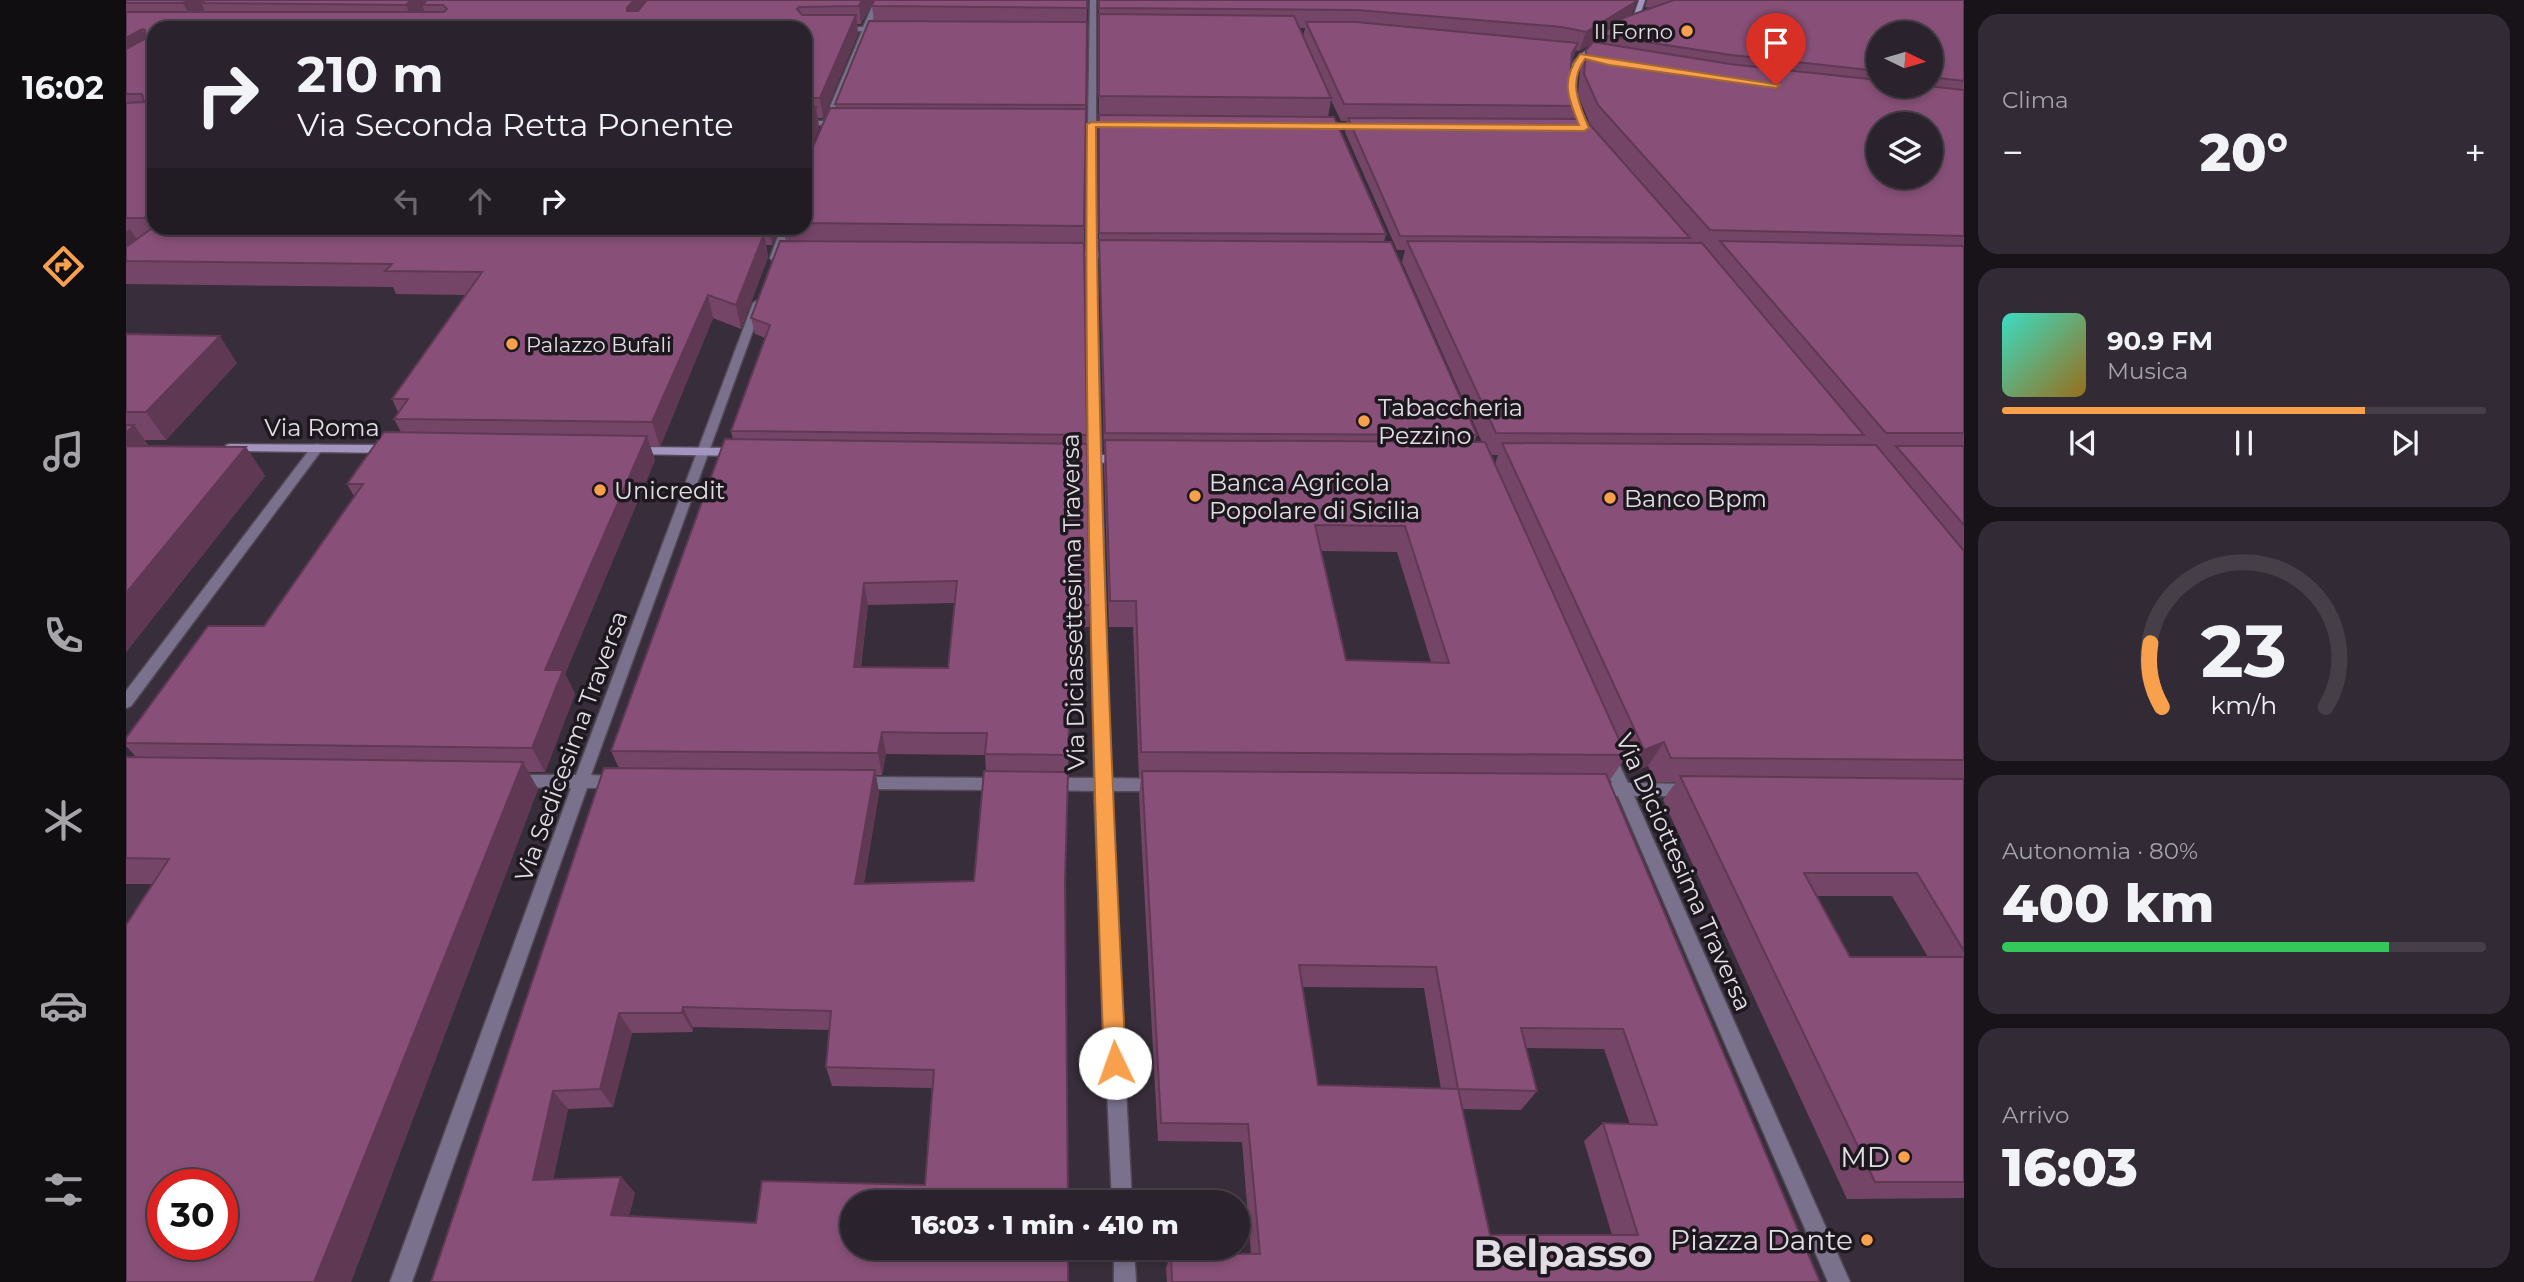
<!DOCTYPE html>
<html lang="it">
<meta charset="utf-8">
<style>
:root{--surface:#2a222c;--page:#322a34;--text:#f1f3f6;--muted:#a5a4a9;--line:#463f48;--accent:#f9a04d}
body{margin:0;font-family:Montserrat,sans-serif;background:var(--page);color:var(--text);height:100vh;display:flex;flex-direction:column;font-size:26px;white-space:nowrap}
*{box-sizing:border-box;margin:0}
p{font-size:23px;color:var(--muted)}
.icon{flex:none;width:38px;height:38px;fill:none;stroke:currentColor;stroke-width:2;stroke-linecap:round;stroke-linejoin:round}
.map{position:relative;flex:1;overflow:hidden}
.panel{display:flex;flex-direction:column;gap:14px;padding:14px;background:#171318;width:560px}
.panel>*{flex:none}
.guide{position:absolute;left:21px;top:21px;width:665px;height:214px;border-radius:21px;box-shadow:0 4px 10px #0003,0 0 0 2px var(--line);background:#2a222c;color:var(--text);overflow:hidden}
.needle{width:46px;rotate:95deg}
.controls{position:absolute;left:1740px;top:21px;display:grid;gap:14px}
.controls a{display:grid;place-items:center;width:77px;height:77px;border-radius:50%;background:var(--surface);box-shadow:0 4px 10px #0003,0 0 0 2px var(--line);font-size:35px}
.speed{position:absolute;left:21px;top:1169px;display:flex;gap:14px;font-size:35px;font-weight:700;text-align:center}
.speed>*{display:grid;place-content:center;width:91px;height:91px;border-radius:50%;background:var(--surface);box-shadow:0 4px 10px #0003,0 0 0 2px var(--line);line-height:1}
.speed .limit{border:10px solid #d22;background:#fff;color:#111}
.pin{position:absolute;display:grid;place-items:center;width:60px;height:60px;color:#fff;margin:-72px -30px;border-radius:50% 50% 50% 0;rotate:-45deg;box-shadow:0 0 7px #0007}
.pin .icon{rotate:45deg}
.me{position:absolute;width:77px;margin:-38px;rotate:357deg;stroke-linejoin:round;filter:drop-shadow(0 0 5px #0008)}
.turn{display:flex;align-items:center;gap:24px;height:147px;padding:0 35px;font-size:32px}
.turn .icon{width:91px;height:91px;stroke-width:2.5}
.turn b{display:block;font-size:49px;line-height:60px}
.lanes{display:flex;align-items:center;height:66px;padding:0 35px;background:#0003;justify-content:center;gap:35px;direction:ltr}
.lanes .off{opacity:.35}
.big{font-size:52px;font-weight:800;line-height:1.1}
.panel .widget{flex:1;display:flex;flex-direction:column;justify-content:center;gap:10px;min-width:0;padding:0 24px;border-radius:21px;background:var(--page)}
.panel .dial{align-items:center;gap:0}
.dial svg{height:182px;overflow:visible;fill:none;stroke:var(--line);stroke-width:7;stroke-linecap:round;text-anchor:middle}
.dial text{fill:var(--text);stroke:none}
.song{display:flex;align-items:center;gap:21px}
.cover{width:84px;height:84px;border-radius:10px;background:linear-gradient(135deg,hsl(170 70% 55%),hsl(40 70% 35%))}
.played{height:7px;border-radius:4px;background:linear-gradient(90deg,var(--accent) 75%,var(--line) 75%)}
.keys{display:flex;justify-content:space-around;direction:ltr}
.heat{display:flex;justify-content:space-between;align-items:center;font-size:38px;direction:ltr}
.charge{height:10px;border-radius:5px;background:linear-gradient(90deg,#34c759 80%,var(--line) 0)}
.trip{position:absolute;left:714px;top:1190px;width:410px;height:70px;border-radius:35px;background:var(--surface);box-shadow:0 4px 10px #0003,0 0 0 2px var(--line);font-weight:800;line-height:70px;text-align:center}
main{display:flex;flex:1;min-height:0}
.dock{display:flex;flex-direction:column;width:126px;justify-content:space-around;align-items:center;background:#110e12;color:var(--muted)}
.dock .icon{width:49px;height:49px}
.dock .active{color:var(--accent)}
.dock b{font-size:32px;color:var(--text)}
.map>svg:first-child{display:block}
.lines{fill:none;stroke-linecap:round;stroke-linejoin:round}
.street-casing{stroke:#534a56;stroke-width:3}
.secondary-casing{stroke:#534a56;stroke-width:3}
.street{fill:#7a728d;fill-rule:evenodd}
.secondary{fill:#a296c0;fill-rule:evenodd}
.wall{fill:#754567;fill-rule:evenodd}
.shaded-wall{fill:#5f3854}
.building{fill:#885078;stroke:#5f3854;stroke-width:2;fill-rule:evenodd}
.route{fill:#f9a04d;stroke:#a26832;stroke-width:2}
.poi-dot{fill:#f9a04d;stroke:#1d181e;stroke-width:2.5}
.labels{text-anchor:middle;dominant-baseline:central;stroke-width:7;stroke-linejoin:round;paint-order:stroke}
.far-poi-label{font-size:21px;fill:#e2dce4;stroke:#1d181e;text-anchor:end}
.poi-label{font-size:24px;fill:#e2dce4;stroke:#1d181e;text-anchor:start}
.street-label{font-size:24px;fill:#e2dce4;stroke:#1d181e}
.near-poi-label{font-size:28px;fill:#e2dce4;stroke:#1d181e;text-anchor:end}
.near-district-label{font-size:38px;font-weight:bold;fill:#e2dce4;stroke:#1d181e}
</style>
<main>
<nav class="dock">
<b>16:02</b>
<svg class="icon active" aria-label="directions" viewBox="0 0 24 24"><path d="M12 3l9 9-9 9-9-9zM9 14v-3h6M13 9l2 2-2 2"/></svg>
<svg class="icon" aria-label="music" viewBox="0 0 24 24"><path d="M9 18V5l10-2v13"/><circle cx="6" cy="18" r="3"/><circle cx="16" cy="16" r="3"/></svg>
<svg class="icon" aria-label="phone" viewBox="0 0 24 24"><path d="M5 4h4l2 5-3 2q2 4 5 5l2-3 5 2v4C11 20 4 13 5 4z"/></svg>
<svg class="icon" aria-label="climate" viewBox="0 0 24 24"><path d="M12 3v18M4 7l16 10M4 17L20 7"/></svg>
<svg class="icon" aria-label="car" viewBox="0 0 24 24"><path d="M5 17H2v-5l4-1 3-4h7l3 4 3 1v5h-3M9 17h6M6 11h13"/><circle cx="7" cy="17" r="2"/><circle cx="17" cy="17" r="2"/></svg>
<svg class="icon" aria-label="filters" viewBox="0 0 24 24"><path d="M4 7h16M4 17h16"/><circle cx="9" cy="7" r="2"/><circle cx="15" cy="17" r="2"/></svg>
</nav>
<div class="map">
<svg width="1838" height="1282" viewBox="0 0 1838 1282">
<rect width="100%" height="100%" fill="#382e3b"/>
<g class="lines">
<defs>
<path id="street" d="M 749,0 L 755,0 L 744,27 L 760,29 L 743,31 L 706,121 L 720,123 C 718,125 704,127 700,128 L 696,125 L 679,125 L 679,121 L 698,121 L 736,31 L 679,31 L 679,28 L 676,28 L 737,27 Z
M 964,0 L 970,0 L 970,251 L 989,251 L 994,254 L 989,257 L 970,257 L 984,778 L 1032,779 L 1038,780 L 1040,785 L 1038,790 L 1032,791 L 984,791 L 1006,1202 L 986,1202 L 968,791 L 922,790 L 916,789 L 914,784 L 916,779 L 922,778 L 968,778 L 960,257 L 939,257 L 934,254 L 939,251 L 960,251 Z
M 655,228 L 665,228 L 654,258 L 646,260 L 644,258 Z
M 632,300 L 637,303 L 465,775 L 499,777 L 501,782 L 499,787 L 461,788 L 286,1282 L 264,1282 L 445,788 L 390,787 L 384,786 L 382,781 L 384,776 L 390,775 L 450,775 L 627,303 Z
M 191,444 L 195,445 L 195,451 L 5,706 L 0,708 L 0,691 L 187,445 Z
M 1482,749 L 1487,751 L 1502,783 L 1564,784 L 1570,785 L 1572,790 L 1570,795 L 1564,796 L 1508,796 L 1724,1282 L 1702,1282 L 1492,796 L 1462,794 L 1460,789 L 1462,784 L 1486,783 L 1474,755 L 1477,751 Z
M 733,777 L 874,778 L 880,779 L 882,784 L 880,789 L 874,790 L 733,789 L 727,788 L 725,783 L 727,778 Z
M 988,1248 L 1008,1248 L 1010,1282 L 988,1282 Z"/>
<path id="secondary" d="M 1513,0 L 1519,0 L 1511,24 L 1508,26 L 1505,24 Z
M 1470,44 L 1475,45 C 1469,51 1460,56 1455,63 C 1439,84 1455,117 1468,135 L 1464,137 C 1445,125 1435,87 1445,66 C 1451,56 1460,50 1470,44 Z
M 104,444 L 265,445 L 271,449 L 265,453 L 100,451 L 100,445 Z
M 510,447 L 612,448 L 618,452 L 612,456 L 506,454 L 506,448 Z
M 943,455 L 997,455 L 1003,459 L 997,463 L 939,462 L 939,456 Z"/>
</defs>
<use href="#street" class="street-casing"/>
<use href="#secondary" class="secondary-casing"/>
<use href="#street" class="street"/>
<use href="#secondary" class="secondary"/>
</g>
<path class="wall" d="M 0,0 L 748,0 L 735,24 L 731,24 L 732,34 L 697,118 L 692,118 L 693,128 L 680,159 L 682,158 L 709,108 L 709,104 L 748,21 L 746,6 L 961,0 L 958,243 L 964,605 L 963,627 L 946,627 L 939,883 L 942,1202 L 726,1248 L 305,1282 L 493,768 L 485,751 L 607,439 L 605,431 L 639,338 L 629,334 L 625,318 L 660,241 L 657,228 L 679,228 L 679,28 L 28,28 L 28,228 L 654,228 L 646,245 L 640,245 L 642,257 L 615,329 L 587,318 L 534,447 L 524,446 L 529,460 L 439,674 L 449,694 L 419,772 L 402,772 L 412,789 L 225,1282 L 0,1282 L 26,884 L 0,884 L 0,757 L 10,757 L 0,746 L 0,738 L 138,626 L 228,496 L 221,484 L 275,432 L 268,419 L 272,412 L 266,399 L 340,295 L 270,294 L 267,287 L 0,284 ZM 828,603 L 822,668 L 735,667 L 742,605 ZM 760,754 L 859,755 L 860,771 L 848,881 L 738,883 L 753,793 L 750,775 L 756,775 ZM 567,1027 L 703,1030 L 700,1067 L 706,1086 L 806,1088 L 799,1185 L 630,1223 L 503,1216 L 509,1193 L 495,1177 L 427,1179 L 442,1109 L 487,1107 L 506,1033 L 567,1032 Z
M 973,0 L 1511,0 L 1505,15 L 1525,8 L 1519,7 L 1521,0 L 1838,0 L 1838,1198 L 1721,1199 L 1537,800 L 1550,782 L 1529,782 L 1522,766 L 1503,774 L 1497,761 L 1484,780 L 1483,780 L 1694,1282 L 1041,1282 L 1040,1268 L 1045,1253 L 1125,1254 L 1116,1142 L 1032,1141 L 1013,795 L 1015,778 L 1013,778 L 1007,627 L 983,627 L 978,466 L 979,452 L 978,452 L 973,259 ZM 1173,28 L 1179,28 L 1177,37 ZM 1752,33 L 1804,33 L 1804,86 L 1752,86 ZM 1465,44 L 1460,50 L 1454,70 L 1452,95 L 1464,124 L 1451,119 L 1455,106 L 1444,79 L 1445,62 L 1450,50 L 1453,51 ZM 1205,100 L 1215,121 L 1221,121 L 1219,132 L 1271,250 L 1279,250 L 1276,262 L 1356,442 L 1348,442 L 1351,435 L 1258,242 L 1260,234 L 1202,117 ZM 1365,455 L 1372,455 L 1369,464 ZM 1195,551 L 1271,552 L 1305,662 L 1220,660 ZM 1690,896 L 1766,896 L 1802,957 L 1724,957 ZM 1177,987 L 1298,988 L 1315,1089 L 1192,1085 ZM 1400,1048 L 1478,1049 L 1504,1124 L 1477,1123 L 1458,1141 L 1486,1235 L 1364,1235 L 1336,1109 L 1395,1110 L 1411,1091 Z
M 0,334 L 111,363 L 40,440 L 18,440 L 23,446 L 120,447 L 139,476 L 0,652 Z"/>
<path class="shaded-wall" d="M 61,0 L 101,0 L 75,3 L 80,13 L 66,21 L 57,3 Z
M 285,0 L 314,0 L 296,5 L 299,13 L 287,23 L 280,5 Z
M 508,0 L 528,0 L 506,28 L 501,8 Z
M 736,0 L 748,0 L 735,24 L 733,6 Z
M 1511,0 L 1503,21 L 1475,35 L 1474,39 L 1453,51 L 1460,32 Z
M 730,15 L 732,34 L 697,118 L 694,98 Z
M 16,29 L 27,49 L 0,64 L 0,38 Z
M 1452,43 L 1447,59 L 1440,69 L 1446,53 Z
M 690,107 L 693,128 L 679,162 L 679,133 Z
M 28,210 L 28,228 L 42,228 L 44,231 L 32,240 L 18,218 Z
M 330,228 L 347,228 L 348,230 L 337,243 Z
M 643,228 L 654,228 L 646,245 Z
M 4,229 L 19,252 L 0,261 L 0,232 Z
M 638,234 L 642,257 L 615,329 L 610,305 Z
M 582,295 L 587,318 L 534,447 L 526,422 Z
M 94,336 L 111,363 L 40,440 L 20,412 Z
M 8,425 L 28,453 L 0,463 L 0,433 Z
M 521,436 L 529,460 L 439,674 L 449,694 L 419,772 L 406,748 L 419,670 Z
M 120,447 L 139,476 L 0,652 L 0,593 Z
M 738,583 L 742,605 L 732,689 L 728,667 Z
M 756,732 L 760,754 L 756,775 L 752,753 Z
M 1538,742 L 1522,766 L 1503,774 L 1518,750 Z
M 397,762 L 412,789 L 225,1282 L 188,1282 Z
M 749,770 L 753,793 L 734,905 L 729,884 Z
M 557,1007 L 567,1027 L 567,1032 L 556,1013 Z
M 493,1013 L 506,1033 L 487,1107 L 474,1089 Z
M 427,1091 L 442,1109 L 424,1196 L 407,1180 Z
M 495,1177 L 509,1193 L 499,1230 L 485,1215 Z"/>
<path class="building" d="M 0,0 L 61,0 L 57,3 L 0,3 Z
M 79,0 L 285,0 L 280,5 L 75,3 Z
M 301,0 L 508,0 L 501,8 L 501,11 L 512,11 L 521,0 L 736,0 L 733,6 L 673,7 L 671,9 L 676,15 L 730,15 L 694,98 L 679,98 L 679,28 L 28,28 L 28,210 L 18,218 L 0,218 L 0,103 L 18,102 L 16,94 L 0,94 L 0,49 L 19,39 L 19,30 L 16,29 L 0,38 L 0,12 L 318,12 L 321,9 L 317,5 L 296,5 Z
M 748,0 L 961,0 L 961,8 L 746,6 Z
M 973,0 L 1510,0 L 1509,2 L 1460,32 L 1436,27 L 1231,10 L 973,8 Z
M 1548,0 L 1838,0 L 1838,81 L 1804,77 L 1804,33 L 1752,33 L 1752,71 L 1605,55 L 1475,35 L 1497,18 Z
M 973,14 L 1168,16 L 1205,98 L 973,96 Z
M 743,21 L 961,22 L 960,105 L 709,104 Z
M 1180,22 L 1230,22 L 1452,43 L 1446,53 L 1444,79 L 1455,106 L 1218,104 Z
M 1467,42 L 1604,64 L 1752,80 L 1752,86 L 1802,86 L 1838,90 L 1838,236 L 1584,230 L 1472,105 L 1458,74 L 1460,50 ZM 1752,124 L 1804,124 L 1804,177 L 1752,177 Z
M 679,107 L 690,107 L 679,133 Z
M 704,108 L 960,109 L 958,226 L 679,223 L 679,160 L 682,158 Z
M 973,115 L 1208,117 L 1260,234 L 973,233 Z
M 1222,118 L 1459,119 L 1564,238 L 1274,236 Z
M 25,229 L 638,234 L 610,305 L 582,295 L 526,422 L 268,419 L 282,399 L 266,399 L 356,272 L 259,271 L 266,264 L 0,261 L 0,247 Z
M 973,240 L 1265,242 L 1351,435 L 979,433 Z
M 654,241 L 958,243 L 961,435 L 605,431 L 644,325 L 625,318 Z
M 1281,241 L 1576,243 L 1738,435 L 1370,433 Z
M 1594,241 L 1838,246 L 1838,433 L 1760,433 Z
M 0,334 L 94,336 L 20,412 L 0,412 Z
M 0,425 L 8,425 L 0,433 Z
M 258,432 L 521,436 L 419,670 L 437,670 L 406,748 L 0,743 L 0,738 L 82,626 L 138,626 L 237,484 L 221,484 Z
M 599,439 L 961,444 L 964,605 L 947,605 L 942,755 L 859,754 L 861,733 L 808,733 L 756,732 L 752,753 L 485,751 ZM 831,581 L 822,668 L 728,667 L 738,583 Z
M 979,440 L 1359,442 L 1500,755 L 1015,752 L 1010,601 L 984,601 ZM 1189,525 L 1279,526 L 1323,663 L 1220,660 Z
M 1376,443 L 1750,445 L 1838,551 L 1838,760 L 1545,758 L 1538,742 L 1518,750 Z
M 0,446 L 120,447 L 0,593 Z
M 1770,446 L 1838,446 L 1838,525 Z
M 0,757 L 397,762 L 188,1282 L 0,1282 L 0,925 L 43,859 L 0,858 ZM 37,1185 L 96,1185 L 96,1244 L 37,1244 Z
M 478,768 L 749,770 L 729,884 L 848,881 L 858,771 L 942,772 L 939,882 L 942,1202 L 726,1202 L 726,1248 L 942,1248 L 942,1282 L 305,1282 ZM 557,1007 L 705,1011 L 700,1067 L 808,1070 L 799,1185 L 636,1181 L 630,1223 L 485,1215 L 495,1177 L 407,1180 L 427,1091 L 474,1089 L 493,1013 L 556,1013 Z
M 1016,771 L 1480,774 L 1694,1282 L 1046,1282 L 1045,1253 L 1134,1254 L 1122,1124 L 1035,1123 ZM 1173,965 L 1310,967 L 1332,1089 L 1192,1085 ZM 1395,1028 L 1497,1029 L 1531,1125 L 1477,1123 L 1512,1235 L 1364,1235 L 1332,1089 L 1411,1091 Z
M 1554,776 L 1838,779 L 1838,951 L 1791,873 L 1678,873 L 1724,957 L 1838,957 L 1838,1182 L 1749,1182 Z"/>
<path class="route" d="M 1454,54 L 1654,85 L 1650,88 L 1483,65 L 1459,59 C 1442,82 1453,104 1463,128 L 1458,131 L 970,127 C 971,439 984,751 1000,1063 L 997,1070 L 989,1073 L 982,1070 L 978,1063 C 966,750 958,437 961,124 L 966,122 L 1453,125 C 1442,97 1434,81 1454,54 Z"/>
<g class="poi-dot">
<circle cx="1561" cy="31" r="7"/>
<circle cx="386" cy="344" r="7"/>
<circle cx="1238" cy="421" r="7"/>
<circle cx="474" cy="490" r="7"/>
<circle cx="1069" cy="496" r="7"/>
<circle cx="1484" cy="498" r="7"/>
<circle cx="1778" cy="1157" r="7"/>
<circle cx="1741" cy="1240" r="7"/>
</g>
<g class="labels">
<g class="far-poi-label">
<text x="1547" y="31">Il Forno</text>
<text x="400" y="344" text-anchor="start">Palazzo Bufali</text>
</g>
<g class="poi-label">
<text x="1252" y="407">Tabaccheria<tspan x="1252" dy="28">Pezzino</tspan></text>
<text x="1083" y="482">Banca Agricola<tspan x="1083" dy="28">Popolare di Sicilia</tspan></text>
<text x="488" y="490">Unicredit</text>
<text x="1498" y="498">Banco Bpm</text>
</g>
<g class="street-label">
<text x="196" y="427">Via Roma</text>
<text transform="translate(947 602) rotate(-91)">Via Diciassettesima Traversa</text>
<text transform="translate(445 746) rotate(-70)">Via Sedicesima Traversa</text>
<text transform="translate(1558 872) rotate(66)">Via Diciottesima Traversa</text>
</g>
<g class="near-poi-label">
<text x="1764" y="1157">MD</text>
<text x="1727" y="1240">Piazza Dante</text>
</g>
<g class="near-district-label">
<text x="1437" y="1253">Belpasso</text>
</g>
</g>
</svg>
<div class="controls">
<a><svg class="needle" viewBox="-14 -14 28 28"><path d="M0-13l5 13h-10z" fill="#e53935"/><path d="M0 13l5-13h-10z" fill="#a5a4a9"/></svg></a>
<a><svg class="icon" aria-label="layers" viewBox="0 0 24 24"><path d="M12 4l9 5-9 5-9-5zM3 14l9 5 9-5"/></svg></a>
</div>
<div class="speed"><div class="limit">30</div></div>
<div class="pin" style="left:1650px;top:85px;background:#d93025"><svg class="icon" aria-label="arrive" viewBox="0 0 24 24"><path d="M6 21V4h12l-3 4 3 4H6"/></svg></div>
<svg class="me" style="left:989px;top:1063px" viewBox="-20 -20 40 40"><circle r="19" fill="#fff"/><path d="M0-13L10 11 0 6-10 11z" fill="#f9a04d"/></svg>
<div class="trip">16:03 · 1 min · 410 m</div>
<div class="guide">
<div class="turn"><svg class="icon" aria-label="right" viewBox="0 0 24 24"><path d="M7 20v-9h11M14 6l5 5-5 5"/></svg><div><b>210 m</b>Via Seconda Retta Ponente</div></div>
<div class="lanes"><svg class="icon off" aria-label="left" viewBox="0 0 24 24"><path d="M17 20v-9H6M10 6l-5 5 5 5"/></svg><svg class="icon off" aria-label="ahead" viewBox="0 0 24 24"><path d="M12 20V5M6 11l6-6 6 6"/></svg><svg class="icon" aria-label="right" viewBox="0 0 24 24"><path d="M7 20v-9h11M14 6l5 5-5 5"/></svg></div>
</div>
</div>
<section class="panel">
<div class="widget"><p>Clima</p>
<div class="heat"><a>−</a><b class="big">20°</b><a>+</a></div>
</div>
<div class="widget">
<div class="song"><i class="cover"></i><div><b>90.9 FM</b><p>Musica</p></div></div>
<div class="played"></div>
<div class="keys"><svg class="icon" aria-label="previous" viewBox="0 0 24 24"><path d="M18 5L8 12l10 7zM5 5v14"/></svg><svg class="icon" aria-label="pause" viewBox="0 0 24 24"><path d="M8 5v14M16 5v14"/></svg><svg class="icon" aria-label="next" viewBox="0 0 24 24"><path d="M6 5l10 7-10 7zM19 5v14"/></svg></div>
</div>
<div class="widget dial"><svg viewBox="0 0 100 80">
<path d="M14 69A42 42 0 1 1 86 69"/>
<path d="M14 69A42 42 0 0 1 9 41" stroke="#f9a04d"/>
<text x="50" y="56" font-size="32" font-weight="700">23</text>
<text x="50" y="72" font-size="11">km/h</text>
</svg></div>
<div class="widget"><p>Autonomia · 80%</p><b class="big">400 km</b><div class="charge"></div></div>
<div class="widget"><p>Arrivo</p><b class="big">16:03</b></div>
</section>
</main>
